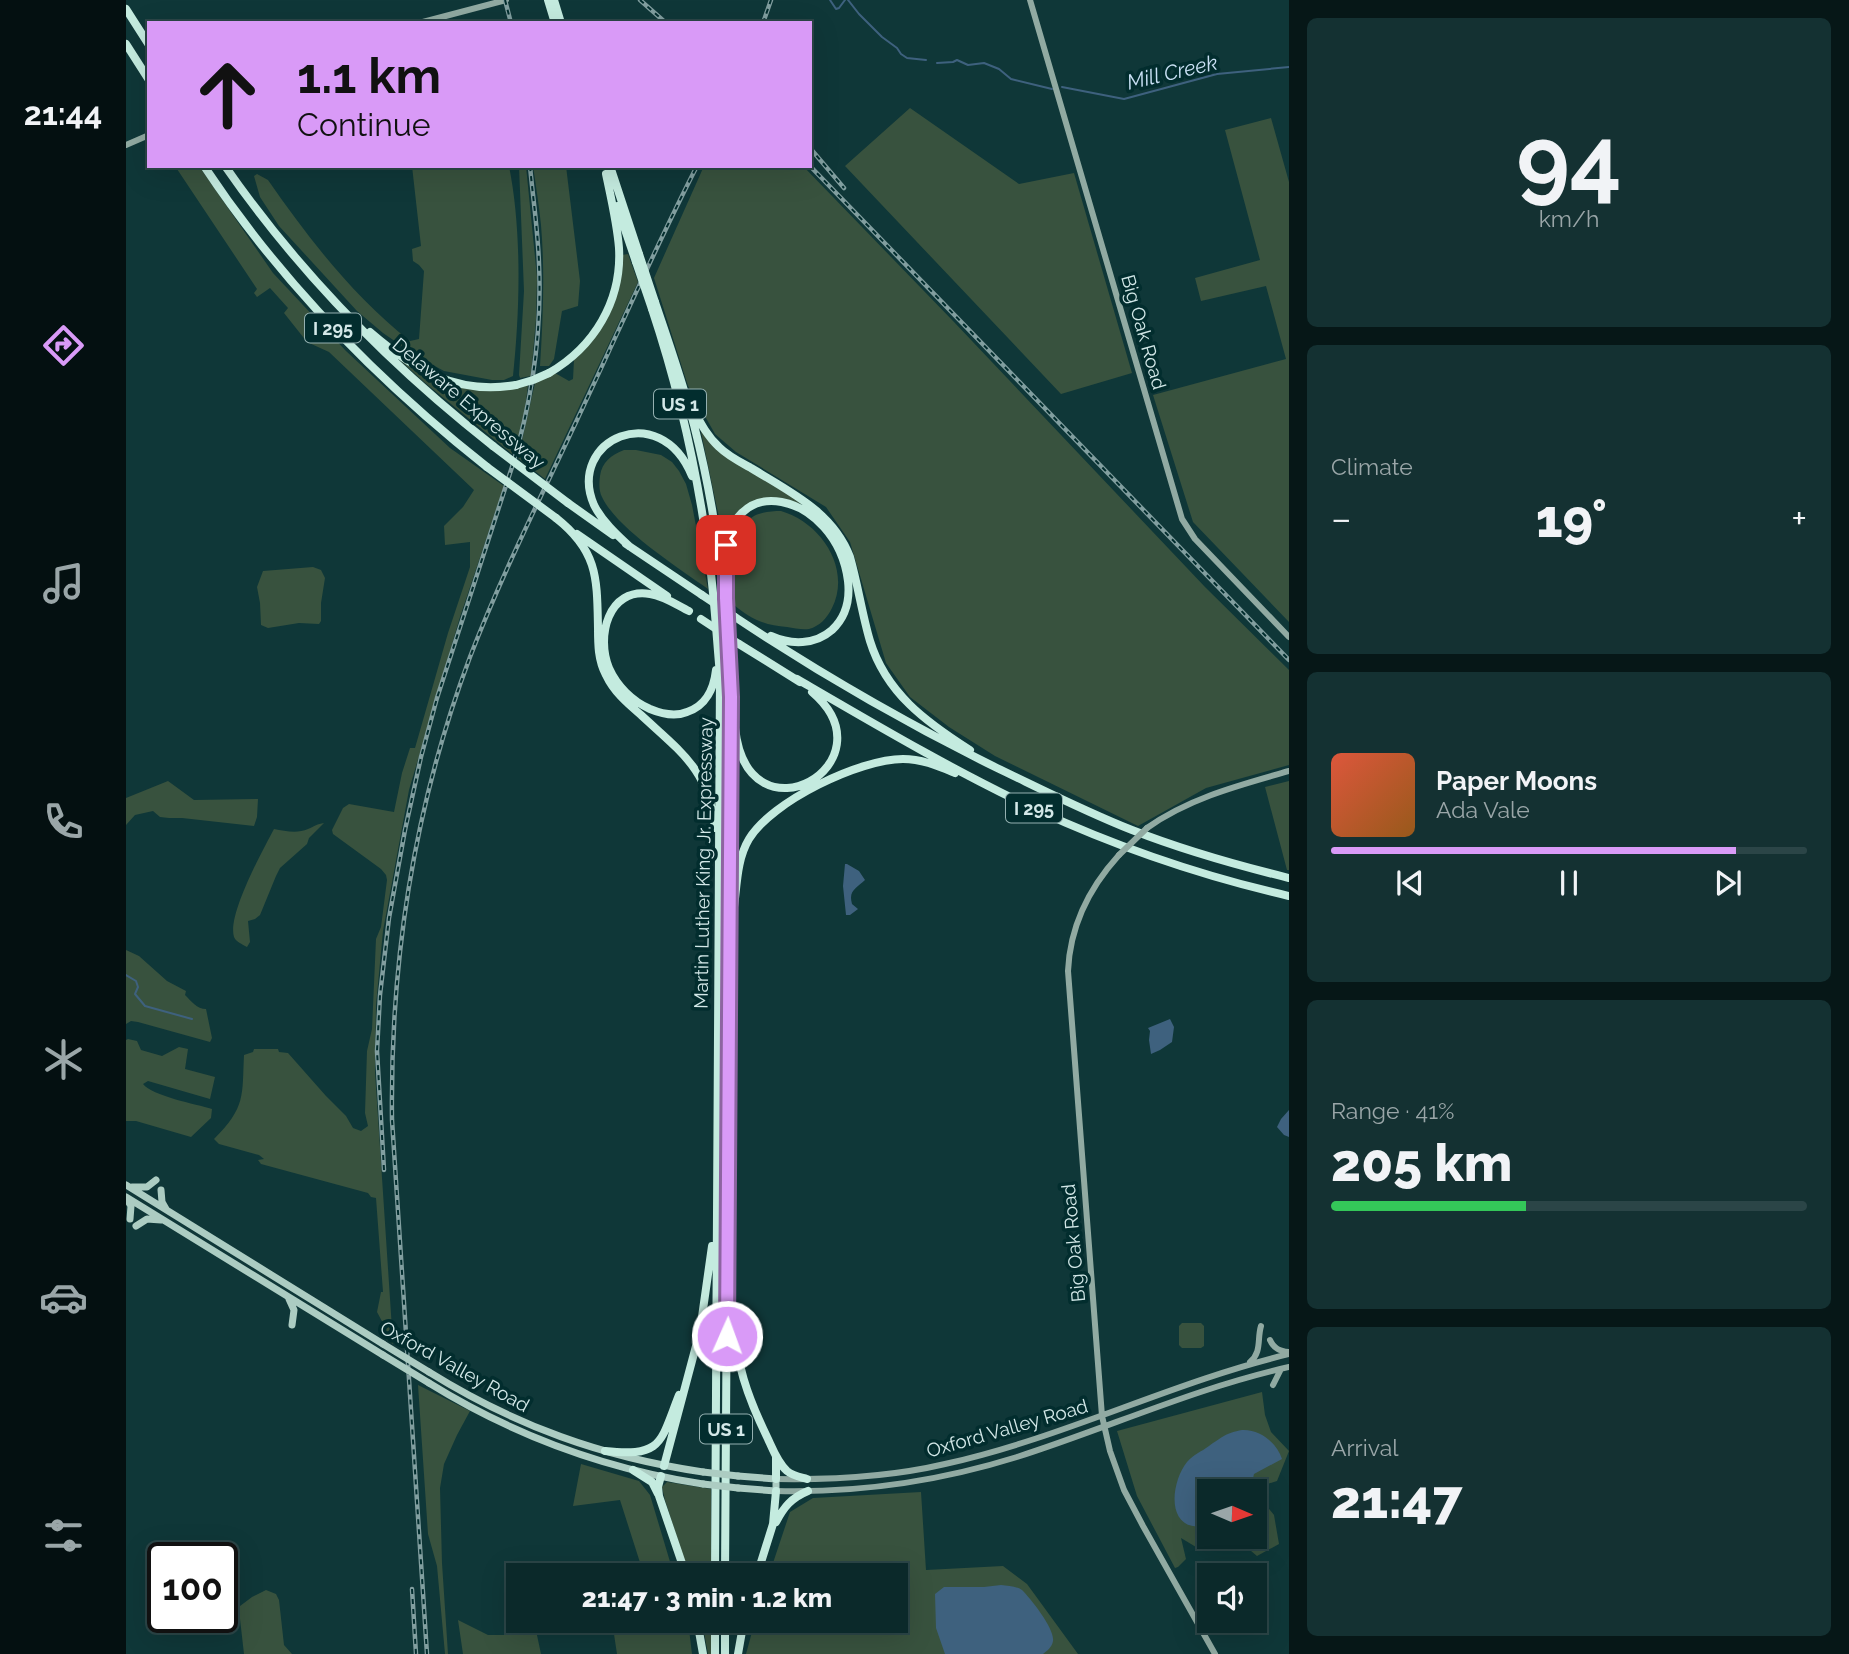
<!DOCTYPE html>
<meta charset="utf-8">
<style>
:root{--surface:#0b292a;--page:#143132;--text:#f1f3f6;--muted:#9aa6a8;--line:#2b4547;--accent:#d99af7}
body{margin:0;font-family:Raleway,sans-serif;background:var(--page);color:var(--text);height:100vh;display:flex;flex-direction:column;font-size:26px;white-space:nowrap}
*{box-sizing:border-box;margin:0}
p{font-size:23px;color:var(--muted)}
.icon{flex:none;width:38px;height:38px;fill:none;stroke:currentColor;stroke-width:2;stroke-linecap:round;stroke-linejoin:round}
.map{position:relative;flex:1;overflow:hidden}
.side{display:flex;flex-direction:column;gap:18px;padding:18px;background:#061717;width:560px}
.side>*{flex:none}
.banner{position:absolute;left:21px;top:21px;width:665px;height:147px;border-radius:0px;box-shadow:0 7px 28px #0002,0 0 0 2px var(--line);background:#d99af7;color:#111;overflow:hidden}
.needle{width:46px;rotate:92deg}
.buttons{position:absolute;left:1071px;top:1479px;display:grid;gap:14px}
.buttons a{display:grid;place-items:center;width:70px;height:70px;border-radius:0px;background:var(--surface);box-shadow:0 7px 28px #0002,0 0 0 2px var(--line);font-size:35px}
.speed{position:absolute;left:21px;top:1542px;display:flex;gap:14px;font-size:35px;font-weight:700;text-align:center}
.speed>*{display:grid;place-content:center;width:91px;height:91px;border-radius:50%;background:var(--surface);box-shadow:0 7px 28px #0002,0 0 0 2px var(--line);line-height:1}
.speed .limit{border:4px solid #111;border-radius:10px;background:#fff;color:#111}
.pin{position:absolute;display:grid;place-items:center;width:60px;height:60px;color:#fff;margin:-30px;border-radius:14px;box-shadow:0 4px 10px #0006}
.me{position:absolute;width:77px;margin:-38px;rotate:2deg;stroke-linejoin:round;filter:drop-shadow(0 0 5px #0008)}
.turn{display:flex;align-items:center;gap:24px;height:147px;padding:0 35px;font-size:32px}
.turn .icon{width:91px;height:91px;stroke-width:2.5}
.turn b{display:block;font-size:49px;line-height:60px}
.big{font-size:52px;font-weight:800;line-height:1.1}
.side .card{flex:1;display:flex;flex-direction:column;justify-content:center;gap:10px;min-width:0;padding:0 24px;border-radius:10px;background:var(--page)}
.side .dial{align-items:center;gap:0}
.dial b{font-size:91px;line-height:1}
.song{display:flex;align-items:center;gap:21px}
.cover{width:84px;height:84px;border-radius:10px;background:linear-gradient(135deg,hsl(10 70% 55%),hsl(30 70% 35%))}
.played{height:7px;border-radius:4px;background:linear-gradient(90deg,var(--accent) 85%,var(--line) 85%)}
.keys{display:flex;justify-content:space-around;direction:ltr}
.heat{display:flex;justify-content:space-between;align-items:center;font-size:38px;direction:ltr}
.charge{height:10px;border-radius:5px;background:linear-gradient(90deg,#34c759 41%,var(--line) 0)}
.trip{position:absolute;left:380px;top:1563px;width:402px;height:70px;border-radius:0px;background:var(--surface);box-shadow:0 7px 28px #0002,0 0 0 2px var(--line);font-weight:800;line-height:70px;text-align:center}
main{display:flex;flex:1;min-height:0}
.menu{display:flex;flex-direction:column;width:126px;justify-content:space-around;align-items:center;background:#041011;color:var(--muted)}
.menu .icon{width:49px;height:49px}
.menu .on{color:var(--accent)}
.menu b{font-size:32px;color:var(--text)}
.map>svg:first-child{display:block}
.green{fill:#38523e;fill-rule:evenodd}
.water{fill:#3e617e}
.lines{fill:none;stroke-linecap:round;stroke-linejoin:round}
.stream{stroke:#3e617e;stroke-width:2}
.secondary{stroke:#91aaa2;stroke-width:6}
.primary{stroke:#acccc2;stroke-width:7}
.highway{stroke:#c4ebdf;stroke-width:8}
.rail-casing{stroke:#819e9f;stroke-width:4.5}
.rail{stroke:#022d2e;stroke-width:2;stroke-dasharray:5;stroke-linecap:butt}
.secondary-bridge{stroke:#91aaa2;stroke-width:6}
.primary-bridge{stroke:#acccc2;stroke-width:7}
.highway-bridge{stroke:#c4ebdf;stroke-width:8}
.route-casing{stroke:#8d64a1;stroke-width:18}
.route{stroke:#d99af7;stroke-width:12}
.labels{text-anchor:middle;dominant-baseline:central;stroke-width:7;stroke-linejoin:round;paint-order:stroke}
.shield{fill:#022d2e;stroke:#94b0b0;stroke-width:2}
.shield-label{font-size:18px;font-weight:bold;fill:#d3e8e8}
.street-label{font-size:19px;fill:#d3e8e8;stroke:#022d2e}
.water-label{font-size:21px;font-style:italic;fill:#c9e0f4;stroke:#022d2e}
</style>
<main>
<nav class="menu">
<b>21:44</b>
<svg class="icon on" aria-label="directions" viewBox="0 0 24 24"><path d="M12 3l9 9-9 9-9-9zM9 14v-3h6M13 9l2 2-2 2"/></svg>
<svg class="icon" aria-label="music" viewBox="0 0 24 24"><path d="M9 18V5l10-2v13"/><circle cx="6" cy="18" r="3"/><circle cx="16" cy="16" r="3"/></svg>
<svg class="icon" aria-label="phone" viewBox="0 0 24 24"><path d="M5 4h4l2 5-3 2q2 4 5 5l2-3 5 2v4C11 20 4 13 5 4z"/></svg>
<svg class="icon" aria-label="climate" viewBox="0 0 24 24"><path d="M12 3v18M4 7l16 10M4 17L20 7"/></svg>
<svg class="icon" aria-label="car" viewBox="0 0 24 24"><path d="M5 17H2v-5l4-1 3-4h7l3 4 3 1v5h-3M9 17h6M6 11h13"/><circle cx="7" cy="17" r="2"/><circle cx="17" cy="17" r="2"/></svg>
<svg class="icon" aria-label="filters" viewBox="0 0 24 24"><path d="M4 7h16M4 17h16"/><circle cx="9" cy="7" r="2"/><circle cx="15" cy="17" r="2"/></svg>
</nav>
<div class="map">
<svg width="1163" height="1654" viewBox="0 0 1163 1654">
<rect width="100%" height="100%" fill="#0f3738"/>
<path class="green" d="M 784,108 L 893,184 L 948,173 L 1006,373 L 935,394 L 719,166 Z
M 1145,118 L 1163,182 L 1163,622 L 1067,522 L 1027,395 L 1160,359 L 1140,286 L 1075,301 L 1069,278 L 1134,260 L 1099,130 Z
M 49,166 L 73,166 L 147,273 L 220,351 L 324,448 L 378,486 L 334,617 L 283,790 L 257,931 L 250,1005 L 249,1072 L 267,1344 L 257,1337 L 258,1325 L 251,1312 L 255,1292 L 257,1292 L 250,1198 L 245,1197 L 242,1193 L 135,1164 L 132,1160 L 138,1159 L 133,1155 L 93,1144 L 88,1139 C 120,1107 116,1096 118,1055 L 127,1052 L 128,1049 L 152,1049 L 153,1052 L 162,1053 L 200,1096 L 220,1116 L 227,1128 L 235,1131 L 242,1126 L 239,1113 L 241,1051 L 246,1029 L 250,939 L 255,927 L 261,880 L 260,875 L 255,869 L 207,834 L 206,830 L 217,808 L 223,804 L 268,812 L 276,773 L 284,748 L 289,748 L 322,633 L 344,567 L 344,542 L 319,545 L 318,526 L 337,507 L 348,490 L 203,352 L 181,342 L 158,313 L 162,308 L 144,288 L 131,297 L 128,293 L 131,289 Z
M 286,166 L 383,166 C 396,231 394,310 387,376 L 378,380 L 366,380 L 318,371 L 292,357 L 257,333 L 231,311 L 153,226 L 134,197 L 128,176 L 131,174 L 142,180 C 183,239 227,296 284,341 L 293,339 L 298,271 L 293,265 L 287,261 L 286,249 L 295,246 Z
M 393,166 L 400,166 L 411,277 L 410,319 L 405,376 L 394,378 L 393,375 L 398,291 Z
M 407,166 L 440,166 L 454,281 L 452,306 L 436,311 L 428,359 L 423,366 L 414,366 C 417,319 419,272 415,225 C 413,206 410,186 407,166 Z
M 578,166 L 677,166 L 828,322 L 1079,587 L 1163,670 L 1163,765 L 1080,788 L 1012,826 L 869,756 L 823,727 L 784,697 L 760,663 L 724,542 L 700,507 L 610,452 L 589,434 L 562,386 L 528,278 Z
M 502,254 L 512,282 L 419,479 L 392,458 L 409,383 L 429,373 L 443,381 L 447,379 L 448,360 L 468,339 L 482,316 L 496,255 Z
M 266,353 L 315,381 L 402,385 C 399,408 397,433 386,454 L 298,382 Z
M 574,427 L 585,442 L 678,505 C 665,501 647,494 633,501 C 625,505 607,525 600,532 L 596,532 Z
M 498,450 L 510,450 L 535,455 L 546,462 L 553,471 L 560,484 L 566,505 L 582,589 C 553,568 491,529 476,497 C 473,491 473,484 474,476 C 476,462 485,455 498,450 Z
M 655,511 C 694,522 726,568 706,608 C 701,618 694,626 683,629 C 676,630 668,628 661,627 C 639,626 623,618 607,604 C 604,578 601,532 628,516 C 636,512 646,511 655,511 Z
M 187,567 L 195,570 L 199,578 L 195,603 L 195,621 L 193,624 L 173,623 L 142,628 L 135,625 L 134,603 L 131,587 L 137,571 Z
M 42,781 L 68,800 L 132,799 L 131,817 L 128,826 L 56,818 L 43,818 L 34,817 L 27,811 L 9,815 L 0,825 L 0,798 Z
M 1163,781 L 1163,870 L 1161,870 L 1139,787 Z
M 198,823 L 183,838 L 181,844 L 154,868 L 150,876 L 134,915 L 129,919 L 122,921 L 124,942 L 121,947 C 116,944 110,942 108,937 C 101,915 137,850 148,829 C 159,831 171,834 182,829 C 189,826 191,824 198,823 Z
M 0,950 L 13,956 L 41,981 L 60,991 L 59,995 C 65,1001 71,1009 80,1009 L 86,1038 L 84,1042 L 12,1022 L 5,1021 L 0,1024 Z
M 2,1039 L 11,1041 L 15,1050 L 36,1056 L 53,1047 L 62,1049 L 59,1069 L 89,1077 L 84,1099 L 22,1081 L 17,1084 C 26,1096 70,1104 86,1109 L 85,1118 L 65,1137 L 10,1121 L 0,1121 L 0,1040 Z
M 1056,1323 L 1075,1323 L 1078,1326 L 1078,1346 L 1075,1348 L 1056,1348 L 1053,1345 L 1053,1326 Z
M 292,1385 L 344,1411 L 331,1435 L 318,1464 L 314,1488 L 316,1563 L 322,1654 L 319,1654 L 311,1566 L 302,1534 Z
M 1136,1392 L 1139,1415 L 1145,1432 L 1163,1451 L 1151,1481 L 1138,1485 L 1139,1504 L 1148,1515 L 1153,1544 L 1131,1556 L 1112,1540 L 1070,1547 L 1055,1538 L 1060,1559 L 1052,1567 L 1049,1568 L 1011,1496 L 991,1431 ZM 1083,1491 L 1129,1491 L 1129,1536 L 1083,1536 Z
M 455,1464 L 513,1481 L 524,1495 L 548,1575 L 518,1575 L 494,1500 L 447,1506 Z
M 541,1482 L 585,1489 L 585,1575 L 563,1575 L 539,1500 L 536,1487 Z
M 795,1492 L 800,1570 L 877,1566 L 901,1584 L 952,1654 L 620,1654 L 629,1621 L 770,1620 L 770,1575 L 643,1575 L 664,1512 L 687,1498 Z
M 140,1590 L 150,1594 L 153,1600 L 158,1645 L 166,1654 L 118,1654 L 114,1619 L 114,1606 L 126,1597 Z
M 332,1620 L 362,1635 L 382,1635 L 395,1621 L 408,1621 L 415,1654 L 337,1654 Z
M 486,1621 L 562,1621 L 566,1654 L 491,1654 Z
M 576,1621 L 585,1621 L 585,1654 L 582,1654 Z"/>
<path class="water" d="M 719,864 L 721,864 L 733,871 L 739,880 C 731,888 722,890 726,904 L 732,909 L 724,915 L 720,915 L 717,886 Z
M 1044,1019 L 1048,1027 L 1046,1042 L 1034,1050 L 1025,1054 L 1023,1040 L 1024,1031 L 1022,1028 Z
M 1163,1110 L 1163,1137 L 1158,1135 L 1151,1127 L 1155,1119 Z
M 1116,1430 C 1134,1429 1151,1443 1156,1459 L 1128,1474 L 1124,1491 L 1083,1491 L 1083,1525 C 1040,1536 1043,1485 1061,1462 C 1068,1454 1075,1452 1083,1446 C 1096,1437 1100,1433 1116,1430 Z
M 1129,1507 C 1141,1520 1151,1533 1132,1546 L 1124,1542 L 1121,1537 L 1129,1536 Z
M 875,1585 C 882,1586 890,1586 896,1590 C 905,1599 929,1629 927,1641 C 926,1647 921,1651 917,1654 L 819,1654 L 810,1628 L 809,1594 L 818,1587 L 858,1587 Z"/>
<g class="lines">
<path class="stream" d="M 704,0 L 710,9 L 713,8 L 719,0
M 722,0 L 733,14 L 756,37 L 771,48 L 775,54 L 781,58 L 800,60
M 811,63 L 827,62 L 831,60 L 842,65 L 858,63 L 873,69 L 885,79 L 926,89
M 936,87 L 998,99 L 1091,74 L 1163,67
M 0,975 L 10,981 L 12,987 L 9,994 L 19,1006 L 66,1019"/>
<path class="secondary" d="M 904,0 L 1056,519 L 1069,539 L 1163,637
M 293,23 L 380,0
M 0,145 L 23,135
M 1021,828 C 1063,798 1114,785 1163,771
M 993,855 C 963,888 944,926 942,971 L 976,1416 L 984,1451 L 998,1490 L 1017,1526 L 1089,1654
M 1144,1340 C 1148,1349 1154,1351 1163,1352
M 1124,1362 C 1136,1352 1131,1339 1135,1326
M 1147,1385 L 1155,1369
M 650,1479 C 707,1480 764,1477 819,1464 C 937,1438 1046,1382 1163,1354
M 650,1491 C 731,1493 814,1481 891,1457 C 982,1428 1069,1388 1163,1367"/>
<path class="primary" d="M 0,1185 L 257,1344
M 6,1187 L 21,1187 L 30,1180
M 35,1190 L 36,1202 L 40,1209
M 0,1197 L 257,1355
M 0,1198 L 5,1206 L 4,1219
M 10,1226 L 21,1219 L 35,1220
M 163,1299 L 168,1310 L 166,1325
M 303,1372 C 390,1426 476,1457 577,1472
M 303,1383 C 387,1435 479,1469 577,1484
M 612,1488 L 650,1491 L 650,1479 L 612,1476"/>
<path class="highway" d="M 422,0 L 429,23
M 428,0 L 435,23
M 0,9 L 23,45
M 0,44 L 23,80
M 78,166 C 155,282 252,381 361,467
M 99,166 C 174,274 265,366 367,446
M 484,166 L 513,254
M 491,206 L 510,262
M 529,302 C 543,343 557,383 568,425 C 589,507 600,591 605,675 L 599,1575
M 526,309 C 555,396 574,484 585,574 C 589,608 591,642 594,675 L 589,1575
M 244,332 C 288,370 330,395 390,385
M 423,373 C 468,347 496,301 493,248 C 491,223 485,198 480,174
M 568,411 C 575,424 582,437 593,447 C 602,456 614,462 625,468 C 664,492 707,512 724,557 C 732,585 736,614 744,641 C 760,693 800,722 844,750
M 442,503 L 487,535
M 430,518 C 472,551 471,578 472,628 C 472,644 472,660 480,675 C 488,692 501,703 515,715 C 555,752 583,770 589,828
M 451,534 L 541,596
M 500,544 L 576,595
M 503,546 C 490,534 476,521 468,505 C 440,440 534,397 566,476
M 599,567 C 597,463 711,493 722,581 C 724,599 720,617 706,630 C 689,645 665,645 645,636
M 563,611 C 551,605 538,596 524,594 C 482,587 470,637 483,668 C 491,686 506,701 524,709 C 536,714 549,717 561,712 C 580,706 588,688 590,670
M 609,617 C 693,673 780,723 871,768 C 915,789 960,812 1006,830 C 1057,850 1110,865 1163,878
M 613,644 L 674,682
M 671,679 C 750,725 828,771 911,810 C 991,847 1076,876 1163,896
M 609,728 C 622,848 769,763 686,692
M 608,907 C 611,884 611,859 623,839 C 646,801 734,759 777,759 C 796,759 812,766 829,773
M 606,1315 C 611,1365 620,1394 642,1439 C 647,1450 652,1463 661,1471 C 667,1476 674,1477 681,1479
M 479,1451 C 537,1457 534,1443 553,1395
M 650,1457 L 650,1479
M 538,1466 L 574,1331 L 586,1246
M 507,1470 L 526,1482 L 532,1494
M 535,1476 L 532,1487 L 533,1496 L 560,1575
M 650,1522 C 658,1507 665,1498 682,1491
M 631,1575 L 647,1524 L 650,1491
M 571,1620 L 577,1654
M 589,1654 L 589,1620
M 599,1654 L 599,1620
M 612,1654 L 618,1620"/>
<defs>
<path id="rail" d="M 379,0 L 385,23
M 514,0 L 540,23
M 637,23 L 645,0
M 684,148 L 718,188
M 684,166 L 1163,660
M 258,1170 L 251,1051 L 254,995 L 263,918 L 279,830 L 295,757 L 311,698 L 386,467 C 406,401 416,333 413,264 C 412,231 407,199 404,166
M 286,1589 L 290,1654
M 301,1654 L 266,1120 C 264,962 288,806 344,657 C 375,576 414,499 451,420 C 491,335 528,250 571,166"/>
</defs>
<use href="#rail" class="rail-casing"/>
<use href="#rail" class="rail"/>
<path class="secondary-bridge" d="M 993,855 L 1021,828"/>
<path class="primary-bridge" d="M 257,1344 L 303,1372
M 257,1355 L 303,1383
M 577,1472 L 612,1476
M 577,1484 L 612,1488"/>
<path class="highway-bridge" d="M 513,254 L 529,302
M 510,262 L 526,309
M 390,385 L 407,380 L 423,373
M 367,446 L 442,503
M 361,467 L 430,518
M 576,595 L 609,617
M 575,619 L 613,644"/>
</g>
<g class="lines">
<defs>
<path id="route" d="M 600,545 L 600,598 L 605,697 L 601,1336"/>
</defs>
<use href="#route" class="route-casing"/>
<use href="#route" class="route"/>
</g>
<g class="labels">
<g class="shield">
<rect x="179" y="313.5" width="56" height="29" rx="5"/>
<rect x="528" y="389.5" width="52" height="29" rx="5"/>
<rect x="880" y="793.5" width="56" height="29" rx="5"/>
<rect x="574" y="1414.5" width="52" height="29" rx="5"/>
</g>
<g class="shield-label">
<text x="207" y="328">I 295</text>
<text x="554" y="404">US 1</text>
<text x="908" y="808">I 295</text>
<text x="600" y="1429">US 1</text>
</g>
<g class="street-label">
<text transform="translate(1018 332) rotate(74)">Big Oak Road</text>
<text transform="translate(343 403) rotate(40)">Delaware Expressway</text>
<text transform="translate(577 863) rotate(-89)">Martin Luther King Jr. Expressway</text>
<text transform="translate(947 1243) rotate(-95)">Big Oak Road</text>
<text transform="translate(329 1366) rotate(29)">Oxford Valley Road</text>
<text transform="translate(881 1428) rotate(-16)">Oxford Valley Road</text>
</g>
<g class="water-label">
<text transform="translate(1046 72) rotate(-13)">Mill Creek</text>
</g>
</g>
</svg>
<div class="buttons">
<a><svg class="needle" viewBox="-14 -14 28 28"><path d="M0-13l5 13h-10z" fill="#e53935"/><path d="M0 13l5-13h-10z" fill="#9aa6a8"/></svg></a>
<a><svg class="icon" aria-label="sound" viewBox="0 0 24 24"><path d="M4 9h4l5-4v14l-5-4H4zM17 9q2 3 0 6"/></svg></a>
</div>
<div class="speed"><div class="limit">100</div></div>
<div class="pin" style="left:600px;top:545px;background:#d93025"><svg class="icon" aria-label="arrive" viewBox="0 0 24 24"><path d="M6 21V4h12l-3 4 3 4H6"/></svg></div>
<svg class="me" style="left:601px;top:1336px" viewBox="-20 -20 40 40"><circle r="17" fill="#d99af7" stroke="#fff" stroke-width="3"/><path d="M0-11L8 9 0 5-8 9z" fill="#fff"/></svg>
<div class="trip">21:47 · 3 min · 1.2 km</div>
<div class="banner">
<div class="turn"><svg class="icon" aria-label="ahead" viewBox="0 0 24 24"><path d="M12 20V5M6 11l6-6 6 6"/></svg><div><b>1.1 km</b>Continue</div></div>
</div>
</div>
<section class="side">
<div class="card dial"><b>94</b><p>km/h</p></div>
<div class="card"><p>Climate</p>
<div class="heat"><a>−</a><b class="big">19°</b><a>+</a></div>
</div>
<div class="card">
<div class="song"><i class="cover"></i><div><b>Paper Moons</b><p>Ada Vale</p></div></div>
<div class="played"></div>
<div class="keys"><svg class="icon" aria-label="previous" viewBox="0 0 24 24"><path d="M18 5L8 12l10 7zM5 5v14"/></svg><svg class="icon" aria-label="pause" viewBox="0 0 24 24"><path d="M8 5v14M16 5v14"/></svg><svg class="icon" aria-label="next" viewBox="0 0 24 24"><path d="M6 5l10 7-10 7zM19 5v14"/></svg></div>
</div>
<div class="card"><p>Range · 41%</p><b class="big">205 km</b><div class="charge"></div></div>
<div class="card"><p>Arrival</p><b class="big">21:47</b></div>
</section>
</main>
